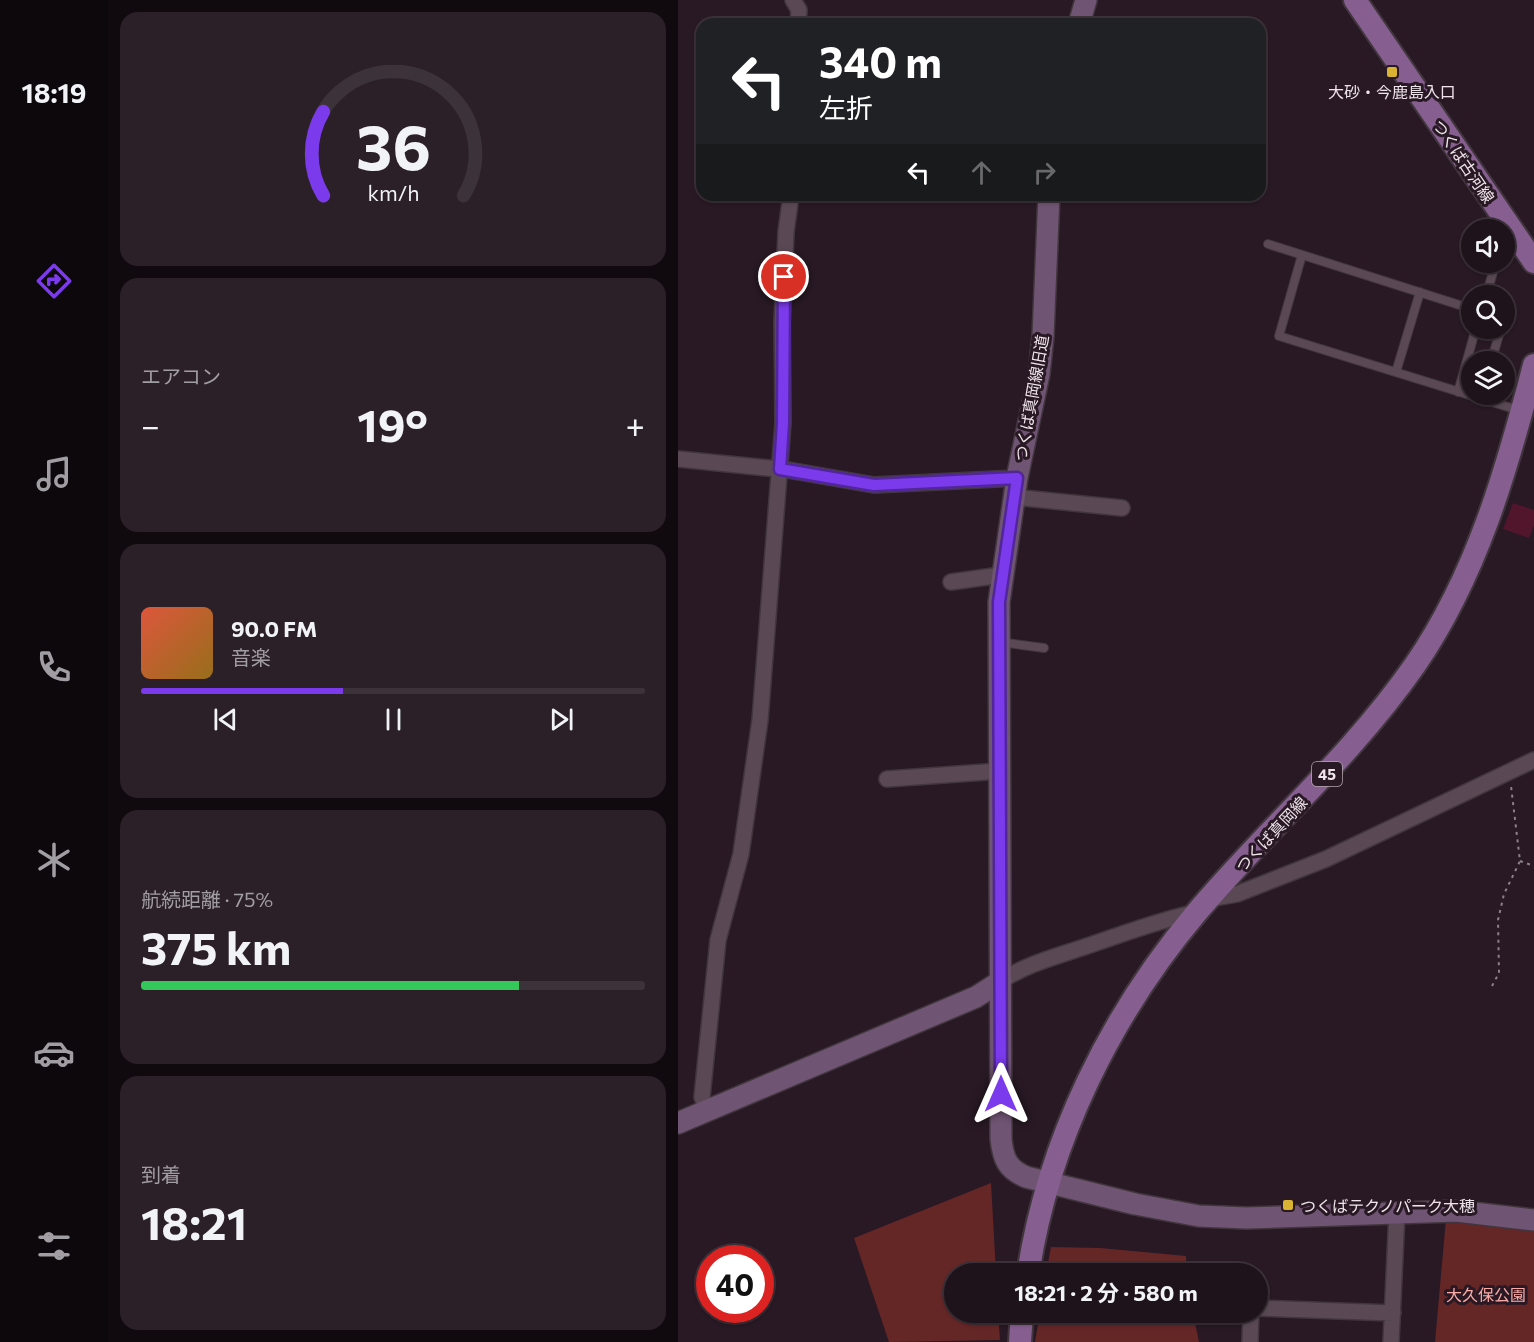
<!DOCTYPE html>
<html lang="ja">
<meta charset="utf-8">
<style>
:root{--surface:#1e131b;--page:#2b2028;--text:#f1f3f6;--muted:#a19ea3;--line:#3c323a;--accent:#7c3aed}
body{margin:0;font-family:Commissioner,"Noto Sans JP",sans-serif;background:var(--page);color:var(--text);height:100vh;display:flex;flex-direction:column;font-size:22px;white-space:nowrap}
*{box-sizing:border-box;margin:0}
p{font-size:20px;color:var(--muted)}
.icon{flex:none;width:33px;height:33px;fill:none;stroke:currentColor;stroke-width:2;stroke-linecap:round;stroke-linejoin:round}
.map{position:relative;flex:1;overflow:hidden}
.side{display:flex;flex-direction:column;gap:12px;padding:12px;background:#100a0f;width:570px}
.side>*{flex:none}
.hud{position:absolute;left:18px;top:18px;width:570px;height:183px;border-radius:18px;box-shadow:0 2px 4px #0004,0 0 0 2px var(--line);background:#202124;color:#fff;overflow:hidden}
.controls{position:absolute;left:783px;top:219px;display:grid;gap:12px}
.controls a{display:grid;place-items:center;width:54px;height:54px;border-radius:50%;background:var(--surface);box-shadow:0 2px 4px #0004,0 0 0 2px var(--line);font-size:30px}
.speed{position:absolute;left:18px;top:1245px;display:flex;gap:12px;font-size:30px;font-weight:700;text-align:center}
.speed>*{display:grid;place-content:center;width:78px;height:78px;border-radius:50%;background:var(--surface);box-shadow:0 2px 4px #0004,0 0 0 2px var(--line);line-height:1}
.speed .limit{border:9px solid #d22;background:#fff;color:#111}
.pin{position:absolute;display:grid;place-items:center;width:51px;height:51px;color:#fff;margin:-26px;border:3px solid #fff;border-radius:50%;box-shadow:0 2px 6px #0007}
.me{position:absolute;width:66px;margin:-33px;rotate:0deg;stroke-linejoin:round;filter:drop-shadow(0 0 4px #0008)}
.turn{display:flex;align-items:center;gap:21px;height:126px;padding:0 24px;font-size:27px}
.turn .icon{width:78px;height:78px;stroke-width:2.5}
.turn b{display:block;font-size:42px;line-height:51px}
.lanes{display:flex;align-items:center;height:57px;padding:0 24px;background:#0003;justify-content:center;gap:30px;direction:ltr}
.lanes .off{opacity:.35}
.big{font-size:45px;font-weight:700;line-height:1.1}
.side .tile{flex:1;display:flex;flex-direction:column;justify-content:center;gap:9px;min-width:0;padding:0 21px;border-radius:18px;background:var(--page)}
.side .dial{align-items:center;gap:0}
.dial svg{height:156px;overflow:visible;fill:none;stroke:var(--line);stroke-width:7;stroke-linecap:round;text-anchor:middle}
.dial text{fill:var(--text);stroke:none}
.song{display:flex;align-items:center;gap:18px}
.cover{width:72px;height:72px;border-radius:9px;background:linear-gradient(135deg,hsl(10 70% 55%),hsl(40 70% 35%))}
.played{height:6px;border-radius:3px;background:linear-gradient(90deg,var(--accent) 40%,var(--line) 40%)}
.keys{display:flex;justify-content:space-around;direction:ltr}
.heat{display:flex;justify-content:space-between;align-items:center;font-size:33px;direction:ltr}
.charge{height:9px;border-radius:4px;background:linear-gradient(90deg,#34c759 75%,var(--line) 0)}
.trip{position:absolute;left:266px;top:1263px;width:324px;height:60px;border-radius:30px;background:var(--surface);box-shadow:0 2px 4px #0004,0 0 0 2px var(--line);font-weight:700;line-height:60px;text-align:center}
main{display:flex;flex:1;min-height:0}
.tabs{display:flex;flex-direction:column;width:108px;justify-content:space-around;align-items:center;background:#0c080b;color:var(--muted)}
.tabs .icon{width:42px;height:42px}
.tabs .current{color:var(--accent)}
.tabs b{font-size:27px;color:var(--text)}
.map>svg:first-child{display:block}
.green{fill:#652626}
.building{fill:#51152c}
.lines{fill:none;stroke-linecap:round;stroke-linejoin:round}
.lane-casing{stroke:#41363e;stroke-width:10}
.street-casing{stroke:#41363e;stroke-width:18}
.secondary-casing{stroke:#41363e;stroke-width:24}
.primary-casing{stroke:#41363e;stroke-width:26}
.path{stroke:#8e828a;stroke-width:2;stroke-dasharray:3 4.5;stroke-linecap:butt}
.lane{stroke:#5a4955;stroke-width:8}
.street{stroke:#5a4955;stroke-width:15}
.secondary{stroke:#705473;stroke-width:21}
.primary{stroke:#865f90;stroke-width:22}
.route-casing{stroke:#51269a;stroke-width:15}
.route{stroke:#7c3aed;stroke-width:10}
.poi-dot{fill:#dab333;stroke:#281924;stroke-width:2}
.labels{text-anchor:middle;dominant-baseline:central;stroke-width:6;stroke-linejoin:round;paint-order:stroke}
.shield{fill:#281924;stroke:#b3a7af;stroke-width:1.5}
.shield-label{font-size:15px;font-weight:bold;fill:#efe4eb}
.poi-label{font-size:16px;fill:#efe4eb;stroke:#281924}
.street-label{font-size:16px;fill:#efe4eb;stroke:#281924}
.park-label{font-size:16px;fill:#fdaba6;stroke:#281924}
</style>
<main>
<nav class="tabs">
<b>18:19</b>
<svg class="icon current" aria-label="directions" viewBox="0 0 24 24"><path d="M12 3l9 9-9 9-9-9zM9 14v-3h6M13 9l2 2-2 2"/></svg>
<svg class="icon" aria-label="music" viewBox="0 0 24 24"><path d="M9 18V5l10-2v13"/><circle cx="6" cy="18" r="3"/><circle cx="16" cy="16" r="3"/></svg>
<svg class="icon" aria-label="phone" viewBox="0 0 24 24"><path d="M5 4h4l2 5-3 2q2 4 5 5l2-3 5 2v4C11 20 4 13 5 4z"/></svg>
<svg class="icon" aria-label="climate" viewBox="0 0 24 24"><path d="M12 3v18M4 7l16 10M4 17L20 7"/></svg>
<svg class="icon" aria-label="car" viewBox="0 0 24 24"><path d="M5 17H2v-5l4-1 3-4h7l3 4 3 1v5h-3M9 17h6M6 11h13"/><circle cx="7" cy="17" r="2"/><circle cx="17" cy="17" r="2"/></svg>
<svg class="icon" aria-label="filters" viewBox="0 0 24 24"><path d="M4 7h16M4 17h16"/><circle cx="9" cy="7" r="2"/><circle cx="15" cy="17" r="2"/></svg>
</nav>
<section class="side">
<div class="tile dial"><svg viewBox="0 0 100 80">
<path d="M14 69A42 42 0 1 1 86 69"/>
<path d="M14 69A42 42 0 0 1 14 26" stroke="#7c3aed"/>
<text x="50" y="56" font-size="32" font-weight="700">36</text>
<text x="50" y="72" font-size="11">km/h</text>
</svg></div>
<div class="tile"><p>エアコン</p>
<div class="heat"><a>−</a><b class="big">19°</b><a>+</a></div>
</div>
<div class="tile">
<div class="song"><i class="cover"></i><div><b>90.0 FM</b><p>音楽</p></div></div>
<div class="played"></div>
<div class="keys"><svg class="icon" aria-label="previous" viewBox="0 0 24 24"><path d="M18 5L8 12l10 7zM5 5v14"/></svg><svg class="icon" aria-label="pause" viewBox="0 0 24 24"><path d="M8 5v14M16 5v14"/></svg><svg class="icon" aria-label="next" viewBox="0 0 24 24"><path d="M6 5l10 7-10 7zM19 5v14"/></svg></div>
</div>
<div class="tile"><p>航続距離 · 75%</p><b class="big">375 km</b><div class="charge"></div></div>
<div class="tile"><p>到着</p><b class="big">18:21</b></div>
</section>
<div class="map">
<svg width="856" height="1342" viewBox="0 0 856 1342">
<rect width="100%" height="100%" fill="#281924"/>
<path class="green" d="M 313,1183 L 318,1273 L 276,1274 L 276,1312 L 320,1313 L 322,1340 L 211,1342 L 176,1238 Z
M 768,1219 L 856,1228 L 856,1342 L 757,1342 Z
M 373,1247 L 422,1248 L 508,1256 L 508,1273 L 368,1273 Z
M 362,1312 L 515,1313 L 521,1342 L 357,1342 Z"/>
<path class="building" d="M 835,503 L 856,510 L 856,525 L 851,538 L 825,529 Z"/>
<g class="lines">
<defs>
<path id="lane" d="M 590,244 L 794,309
M 624,255 L 601,336 L 843,411
M 808,296 L 818,262
M 813,362 L 823,328
M 718,372 L 742,292
M 780,392 L 798,328
M 322,642 L 366,648"/>
<path id="street" d="M 115,0 L 121,10 L 120,24
M 0,459 L 110,470 L 196,485 L 339,478
M 336,497 L 444,508
M 273,582 L 323,575
M 209,779 L 322,771
M 531,899 L 559,894 L 648,859 L 856,760
M 323,981 C 348,964 380,956 409,946 C 445,934 481,920 519,912
M 29,1111 L 24,1097 L 40,940 L 63,854 L 82,720 L 105,423 L 104,322 L 108,232 L 113,195
M 579,1308 L 715,1313
M 572,1342 L 573,1312
M 713,1342 L 719,1212"/>
<path id="secondary" d="M 401,24 L 408,0
M 371,195 L 365,336 L 361,374 L 339,478 L 321,602 L 323,1139 C 325,1158 329,1169 348,1177 L 457,1204 L 521,1216 L 568,1218 L 778,1211 L 856,1220
M 0,1123 L 298,997 L 323,981"/>
<path id="primary" d="M 677,0 L 856,262
M 350,1274 C 370,1141 433,1014 519,912 C 591,827 672,758 737,665 C 799,575 829,469 856,365
M 342,1342 L 344,1312"/>
</defs>
<use href="#lane" class="lane-casing"/>
<use href="#street" class="street-casing"/>
<use href="#secondary" class="secondary-casing"/>
<use href="#primary" class="primary-casing"/>
<path class="path" d="M 842,861 L 856,866
M 814,986 L 821,973 L 820,920 L 826,894 L 842,861 L 833,786"/>
<use href="#lane" class="lane"/>
<use href="#street" class="street"/>
<use href="#secondary" class="secondary"/>
<use href="#primary" class="primary"/>
</g>
<g class="lines">
<defs>
<path id="route" d="M 106,277 L 105,423 L 102,469 L 196,485 L 339,478 L 321,602 L 323,1094"/>
</defs>
<use href="#route" class="route-casing"/>
<use href="#route" class="route"/>
</g>
<g class="poi-dot">
<rect x="708" y="66" width="12" height="12" rx="3"/>
<rect x="604" y="1199" width="12" height="12" rx="3"/>
</g>
<g class="labels">
<rect class="shield" x="634" y="762" width="30" height="24" rx="4.5"/>
<g class="shield-label">
<text x="649" y="774">45</text>
</g>
<g class="poi-label">
<text x="714" y="91">大砂・今鹿島入口</text>
<text x="622" y="1205" text-anchor="start">つくばテクノパーク大穂</text>
</g>
<g class="street-label">
<text transform="translate(786 161) rotate(56)">つくば古河線</text>
<text transform="translate(353 398) rotate(-80)">つくば真岡線旧道</text>
<text transform="translate(593 834) rotate(-47)">つくば真岡線</text>
</g>
<g class="park-label">
<text x="808" y="1294">大久保公園</text>
</g>
</g>
</svg>
<div class="controls">
<a><svg class="icon" aria-label="sound" viewBox="0 0 24 24"><path d="M4 9h4l5-4v14l-5-4H4zM17 9q2 3 0 6"/></svg></a>
<a><svg class="icon" aria-label="search" viewBox="0 0 24 24"><circle cx="10" cy="10" r="6"/><path d="M15 15l6 6"/></svg></a>
<a><svg class="icon" aria-label="layers" viewBox="0 0 24 24"><path d="M12 4l9 5-9 5-9-5zM3 14l9 5 9-5"/></svg></a>
</div>
<div class="speed"><div class="limit">40</div></div>
<div class="pin" style="left:106px;top:277px;background:#d93025"><svg class="icon" aria-label="arrive" viewBox="0 0 24 24"><path d="M6 21V4h12l-3 4 3 4H6"/></svg></div>
<svg class="me" style="left:323px;top:1094px" viewBox="-20 -20 40 40"><path d="M0-17L14 15 0 8-14 15z" fill="#7c3aed" stroke="#fff" stroke-width="4"/></svg>
<div class="trip">18:21 · 2 分 · 580 m</div>
<div class="hud">
<div class="turn"><svg class="icon" aria-label="left" viewBox="0 0 24 24"><path d="M17 20v-9H6M10 6l-5 5 5 5"/></svg><div><b>340 m</b>左折</div></div>
<div class="lanes"><svg class="icon" aria-label="left" viewBox="0 0 24 24"><path d="M17 20v-9H6M10 6l-5 5 5 5"/></svg><svg class="icon off" aria-label="ahead" viewBox="0 0 24 24"><path d="M12 20V5M6 11l6-6 6 6"/></svg><svg class="icon off" aria-label="right" viewBox="0 0 24 24"><path d="M7 20v-9h11M14 6l5 5-5 5"/></svg></div>
</div>
</div>
</main>
